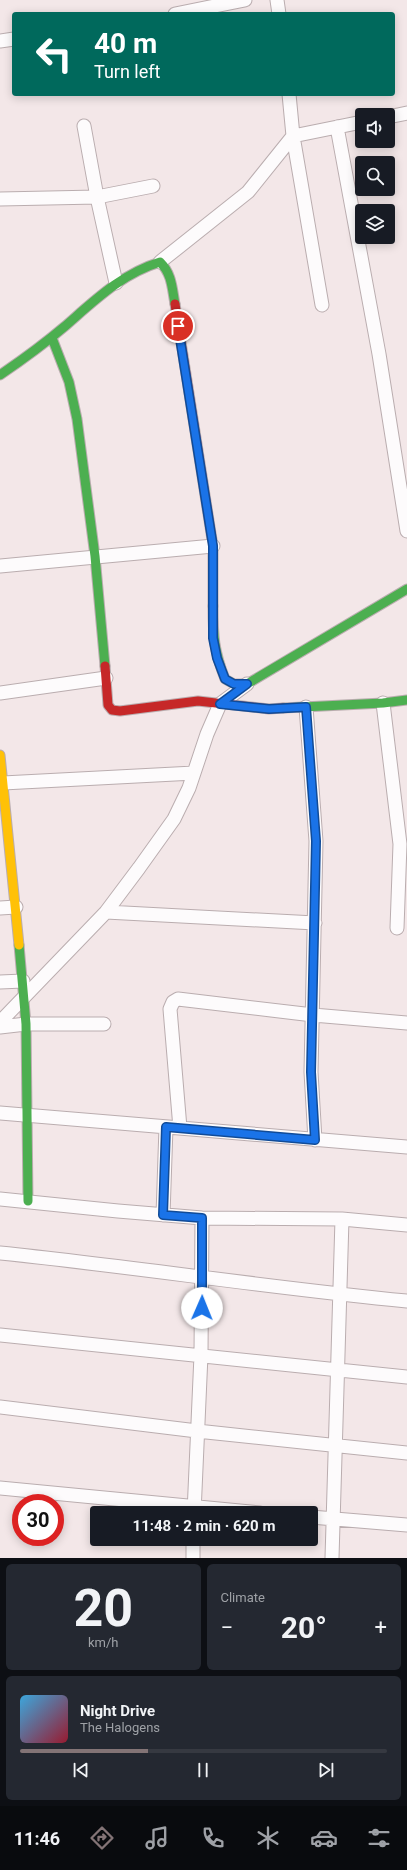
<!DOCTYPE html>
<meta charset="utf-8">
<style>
:root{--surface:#171b24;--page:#242831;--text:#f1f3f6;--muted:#9ea1a6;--line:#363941;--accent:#837476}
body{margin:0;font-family:Roboto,sans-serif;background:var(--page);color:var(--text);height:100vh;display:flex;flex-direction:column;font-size:15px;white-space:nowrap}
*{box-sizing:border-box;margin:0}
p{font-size:13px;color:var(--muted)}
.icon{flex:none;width:22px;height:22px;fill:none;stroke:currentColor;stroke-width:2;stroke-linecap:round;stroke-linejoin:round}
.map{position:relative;height:1558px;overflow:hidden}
.panel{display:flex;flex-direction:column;gap:6px;padding:6px;background:#0d0f14;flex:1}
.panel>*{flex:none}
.top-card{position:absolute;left:12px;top:12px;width:383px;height:84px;border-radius:4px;box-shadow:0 2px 10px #0003;background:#00695c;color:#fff;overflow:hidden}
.controls{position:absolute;left:355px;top:108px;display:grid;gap:8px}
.controls a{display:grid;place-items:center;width:40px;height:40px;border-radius:4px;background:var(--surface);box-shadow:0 2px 10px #0003;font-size:20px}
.speed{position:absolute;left:12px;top:1494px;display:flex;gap:8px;font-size:20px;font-weight:700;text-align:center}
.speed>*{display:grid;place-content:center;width:52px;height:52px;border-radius:50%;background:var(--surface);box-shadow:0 2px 10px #0003;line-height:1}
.speed .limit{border:6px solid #d22;background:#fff;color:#111}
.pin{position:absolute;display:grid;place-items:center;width:34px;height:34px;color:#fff;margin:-17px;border:2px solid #fff;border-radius:50%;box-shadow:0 1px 4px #0007}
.me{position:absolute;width:44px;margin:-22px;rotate:1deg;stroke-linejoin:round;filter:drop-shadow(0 0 3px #0008)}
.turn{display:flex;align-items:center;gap:14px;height:84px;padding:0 16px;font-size:18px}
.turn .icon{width:52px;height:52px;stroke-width:2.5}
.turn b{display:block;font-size:28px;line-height:34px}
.big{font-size:30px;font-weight:700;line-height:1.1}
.panel .tile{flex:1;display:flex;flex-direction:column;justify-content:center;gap:6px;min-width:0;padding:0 14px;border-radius:6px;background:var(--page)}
.panel .dial{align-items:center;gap:0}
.dial b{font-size:52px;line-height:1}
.song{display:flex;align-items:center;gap:12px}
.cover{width:48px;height:48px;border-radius:6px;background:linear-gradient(135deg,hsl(200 70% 55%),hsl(350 70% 35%))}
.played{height:4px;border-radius:2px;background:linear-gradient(90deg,var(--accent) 35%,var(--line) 35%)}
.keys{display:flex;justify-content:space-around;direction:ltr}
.heat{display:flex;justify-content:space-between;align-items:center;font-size:22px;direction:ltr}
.panel .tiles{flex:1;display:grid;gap:6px;grid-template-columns:1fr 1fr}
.tile:last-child{grid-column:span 2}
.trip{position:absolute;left:90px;top:1506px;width:228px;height:40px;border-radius:4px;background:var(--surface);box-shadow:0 2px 10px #0003;font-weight:700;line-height:40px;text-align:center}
.dock{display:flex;height:64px;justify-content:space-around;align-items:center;background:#090b0e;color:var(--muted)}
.dock .icon{width:28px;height:28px}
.dock .active{color:var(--accent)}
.dock b{font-size:18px;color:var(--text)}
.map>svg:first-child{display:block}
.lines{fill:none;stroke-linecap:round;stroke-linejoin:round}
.street-casing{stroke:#baadaf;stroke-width:15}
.fast-casing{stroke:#baadaf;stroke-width:11}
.slow-casing{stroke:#baadaf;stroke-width:11}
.jam-casing{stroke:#baadaf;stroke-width:11}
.street{stroke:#fdfbfc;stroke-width:13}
.fast{stroke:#4caf50;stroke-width:9}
.slow{stroke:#ffc107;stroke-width:9}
.jam{stroke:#c62828;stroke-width:9}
.route-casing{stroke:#114b97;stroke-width:10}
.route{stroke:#1a73e8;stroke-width:7}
</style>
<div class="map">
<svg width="407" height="1558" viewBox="0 0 407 1558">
<rect width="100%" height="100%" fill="#f3e7e8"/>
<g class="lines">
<defs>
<path id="street" d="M 277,0 L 279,14
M 175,14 L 245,0
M 0,41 L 14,39
M 289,94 L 293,136 L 322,305
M 388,117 L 407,113
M 84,126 L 97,197 L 116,283
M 337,127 L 379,354 L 407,531
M 0,199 L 97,197 L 153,186
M 160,262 L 248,192 L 293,136 L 362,122
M 0,566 L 213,546
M 0,693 L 106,678
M 383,703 L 400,844 L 397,928
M 306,707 L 316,841 L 311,1072 L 315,1140
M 3,783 L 194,773
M 0,908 L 16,907
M 106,912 L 315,923
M 0,982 L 23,981
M 0,1022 L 106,912 L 139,868 L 174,819 L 189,788 L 207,734 L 220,704 L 247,684
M 0,1027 L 26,1024 L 104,1024
M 0,1113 L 407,1147
M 180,1128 L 170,1009 L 173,1002 L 178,999 L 313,1015 L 407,1023
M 0,1199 L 118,1211 L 202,1218 L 342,1219 L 407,1225
M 163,1215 L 166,1127
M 0,1253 C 136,1267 271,1288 407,1301
M 0,1335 L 407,1377
M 0,1407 L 197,1431 L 407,1453
M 0,1488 L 260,1513
M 194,1513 L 201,1355 L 202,1218
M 311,1517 L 407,1525
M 193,1558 L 193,1539
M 332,1558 L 342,1219"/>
<path id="fast" d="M 52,338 L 69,382 L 77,419 L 95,556 L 105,666
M 0,375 C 22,360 44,344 64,327 C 94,301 121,274 160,262 C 172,274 172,288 175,304
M 213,606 C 213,636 214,651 225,679 L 234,684 L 247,684 L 407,589
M 283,708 L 383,703 L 407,700
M 19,945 L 26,1024 L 28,1201"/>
<path id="slow" d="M 0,755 L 19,945"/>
<path id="jam" d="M 175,304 L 213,546 L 213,606
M 105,666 L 108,705 L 112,710 L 120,711 L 198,701 L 269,709 L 283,708"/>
</defs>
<use href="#street" class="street-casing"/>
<use href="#fast" class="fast-casing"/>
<use href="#slow" class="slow-casing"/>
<use href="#jam" class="jam-casing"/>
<use href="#street" class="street"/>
<use href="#fast" class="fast"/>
<use href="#slow" class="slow"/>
<use href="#jam" class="jam"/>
</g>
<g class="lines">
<defs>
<path id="route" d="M 178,326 L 213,546 L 213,638 L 217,658 L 225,679 L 234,684 L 247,684 L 220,704 L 269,709 L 306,707 L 316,841 L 311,1072 L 315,1140 L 166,1127 L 163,1215 L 202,1218 L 202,1308"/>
</defs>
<use href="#route" class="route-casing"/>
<use href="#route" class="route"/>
</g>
</svg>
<div class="controls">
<a><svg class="icon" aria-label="sound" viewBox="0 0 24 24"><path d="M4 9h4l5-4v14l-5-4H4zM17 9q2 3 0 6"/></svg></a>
<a><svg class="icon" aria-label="search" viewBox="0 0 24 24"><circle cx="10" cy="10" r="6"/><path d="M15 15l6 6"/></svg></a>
<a><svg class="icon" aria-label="layers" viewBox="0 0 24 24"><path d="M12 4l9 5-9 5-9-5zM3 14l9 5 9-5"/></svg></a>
</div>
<div class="speed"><div class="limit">30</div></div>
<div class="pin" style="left:178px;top:326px;background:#d93025"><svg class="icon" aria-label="arrive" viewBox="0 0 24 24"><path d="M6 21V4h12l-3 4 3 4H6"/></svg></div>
<svg class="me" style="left:202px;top:1308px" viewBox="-20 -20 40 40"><circle r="19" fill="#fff"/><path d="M0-13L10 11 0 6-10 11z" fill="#1a73e8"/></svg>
<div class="trip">11:48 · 2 min · 620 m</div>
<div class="top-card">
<div class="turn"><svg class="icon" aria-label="left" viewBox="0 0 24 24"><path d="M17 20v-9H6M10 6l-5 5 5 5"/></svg><div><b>40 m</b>Turn left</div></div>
</div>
</div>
<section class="panel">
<div class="tiles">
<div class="tile dial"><b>20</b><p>km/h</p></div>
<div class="tile"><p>Climate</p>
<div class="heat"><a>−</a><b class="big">20°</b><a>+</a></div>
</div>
<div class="tile">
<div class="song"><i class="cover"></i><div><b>Night Drive</b><p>The Halogens</p></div></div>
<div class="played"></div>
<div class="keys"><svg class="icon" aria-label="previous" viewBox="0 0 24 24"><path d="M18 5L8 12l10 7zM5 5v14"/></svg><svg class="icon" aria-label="pause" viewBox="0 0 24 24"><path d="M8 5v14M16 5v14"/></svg><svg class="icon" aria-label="next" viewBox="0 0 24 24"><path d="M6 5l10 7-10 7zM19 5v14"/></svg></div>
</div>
</div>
</section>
<nav class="dock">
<b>11:46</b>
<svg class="icon active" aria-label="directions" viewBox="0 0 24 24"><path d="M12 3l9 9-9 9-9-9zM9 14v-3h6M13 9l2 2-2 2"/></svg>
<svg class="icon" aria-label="music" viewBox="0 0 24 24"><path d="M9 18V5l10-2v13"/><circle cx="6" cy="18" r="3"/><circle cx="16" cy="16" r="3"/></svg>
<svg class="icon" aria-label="phone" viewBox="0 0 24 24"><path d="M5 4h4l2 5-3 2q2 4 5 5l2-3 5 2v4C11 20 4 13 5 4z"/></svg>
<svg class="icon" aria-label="climate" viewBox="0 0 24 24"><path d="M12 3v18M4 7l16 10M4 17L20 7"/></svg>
<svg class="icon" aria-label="car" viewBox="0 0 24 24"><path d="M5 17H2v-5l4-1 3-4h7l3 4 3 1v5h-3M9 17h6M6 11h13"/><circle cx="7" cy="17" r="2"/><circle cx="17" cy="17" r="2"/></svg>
<svg class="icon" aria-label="filters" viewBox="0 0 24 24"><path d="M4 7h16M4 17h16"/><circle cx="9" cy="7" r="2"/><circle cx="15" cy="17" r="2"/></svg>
</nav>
